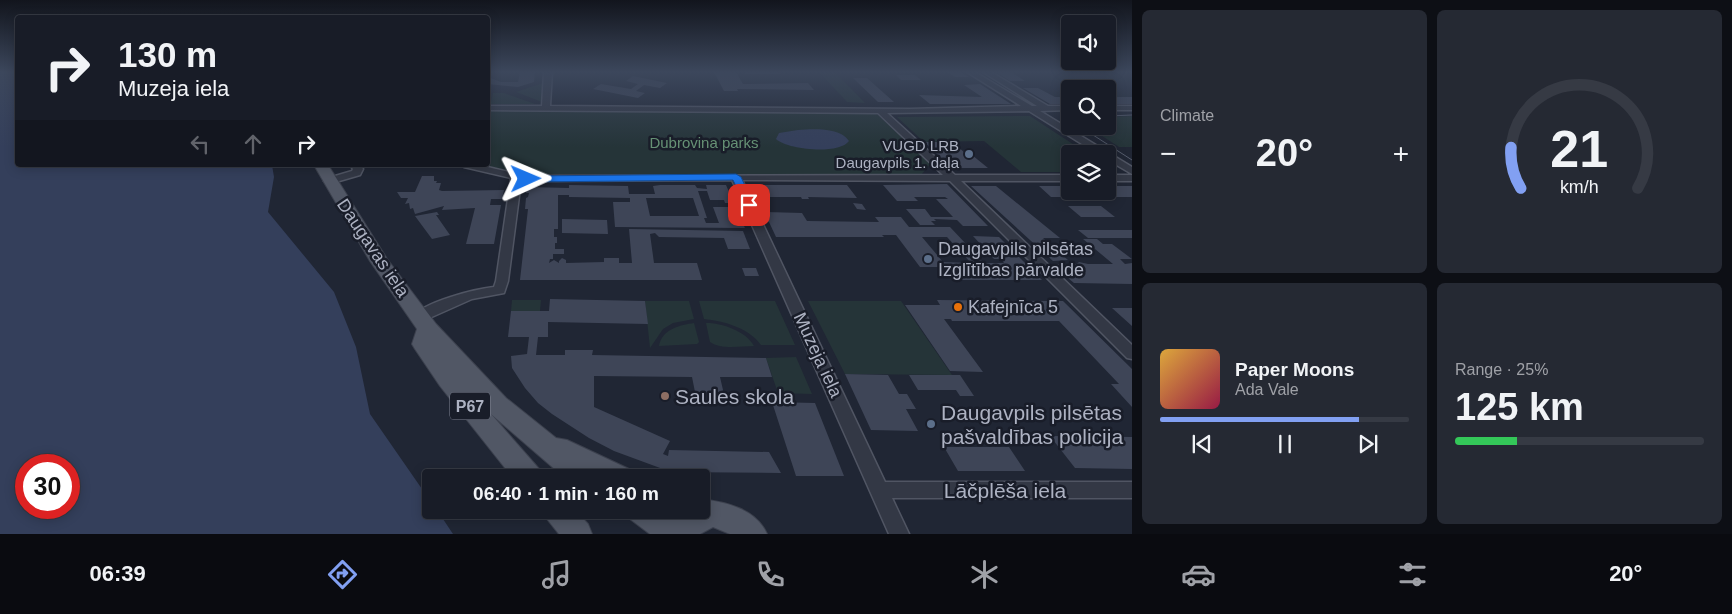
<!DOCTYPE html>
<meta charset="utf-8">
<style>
:root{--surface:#181c27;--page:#252933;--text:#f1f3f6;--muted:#9fa1a7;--line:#363a44;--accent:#82a0f2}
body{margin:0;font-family:Helvetica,sans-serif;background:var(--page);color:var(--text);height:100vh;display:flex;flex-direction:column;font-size:19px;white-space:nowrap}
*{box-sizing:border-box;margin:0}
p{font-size:16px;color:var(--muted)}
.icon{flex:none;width:28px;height:28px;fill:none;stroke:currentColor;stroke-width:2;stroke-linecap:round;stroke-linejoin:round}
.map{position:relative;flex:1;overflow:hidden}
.sheet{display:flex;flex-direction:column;gap:10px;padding:10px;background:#0d0f15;width:600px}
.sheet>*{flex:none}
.banner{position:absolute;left:15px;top:15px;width:475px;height:152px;border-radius:5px;box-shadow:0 2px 12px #0003,0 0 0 1px var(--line);background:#181c27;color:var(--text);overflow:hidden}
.fabs{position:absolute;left:1061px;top:15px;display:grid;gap:10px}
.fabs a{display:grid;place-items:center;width:55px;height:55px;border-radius:5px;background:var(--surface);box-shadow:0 2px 12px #0003,0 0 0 1px var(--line);font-size:25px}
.speed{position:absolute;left:15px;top:454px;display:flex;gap:10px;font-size:25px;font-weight:700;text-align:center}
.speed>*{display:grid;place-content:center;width:65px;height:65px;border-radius:50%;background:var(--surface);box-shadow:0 2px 12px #0003,0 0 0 1px var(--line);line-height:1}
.speed .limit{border:8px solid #d22;background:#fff;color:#111}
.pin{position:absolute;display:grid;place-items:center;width:42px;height:42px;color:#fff;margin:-21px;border-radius:10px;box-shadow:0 2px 8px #0006}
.me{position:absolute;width:55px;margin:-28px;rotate:89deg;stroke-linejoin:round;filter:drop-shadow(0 0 4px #0008)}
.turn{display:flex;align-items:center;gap:18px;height:105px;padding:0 20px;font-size:22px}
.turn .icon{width:65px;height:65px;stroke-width:2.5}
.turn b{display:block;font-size:35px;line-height:42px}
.lanes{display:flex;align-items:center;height:48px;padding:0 20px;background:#0003;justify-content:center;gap:25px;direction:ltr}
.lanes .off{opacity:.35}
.big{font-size:38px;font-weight:600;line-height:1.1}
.sheet .tile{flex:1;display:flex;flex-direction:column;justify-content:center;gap:8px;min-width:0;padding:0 18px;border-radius:8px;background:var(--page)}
.sheet .dial{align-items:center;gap:0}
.dial svg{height:130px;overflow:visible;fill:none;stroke:var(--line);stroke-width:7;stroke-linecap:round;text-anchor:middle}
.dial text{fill:var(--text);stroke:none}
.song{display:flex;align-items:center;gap:15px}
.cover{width:60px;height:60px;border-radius:8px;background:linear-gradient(135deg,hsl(40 70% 55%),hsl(340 70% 35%))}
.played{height:5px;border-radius:2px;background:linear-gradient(90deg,var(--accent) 80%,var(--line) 80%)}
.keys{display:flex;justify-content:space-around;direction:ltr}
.heat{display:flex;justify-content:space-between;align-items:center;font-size:28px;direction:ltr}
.charge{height:8px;border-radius:4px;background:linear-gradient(90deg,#34c759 25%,var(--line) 0)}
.sheet .tiles{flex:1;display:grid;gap:10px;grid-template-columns:repeat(2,1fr)}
.trip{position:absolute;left:422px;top:469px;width:288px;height:50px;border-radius:5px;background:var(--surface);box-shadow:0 2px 12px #0003,0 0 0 1px var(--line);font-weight:600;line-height:50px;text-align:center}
.tab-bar{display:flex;height:80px;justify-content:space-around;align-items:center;background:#0a0b10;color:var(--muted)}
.tab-bar .icon{width:35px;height:35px}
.tab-bar .current{color:var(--accent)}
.tab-bar b{font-size:22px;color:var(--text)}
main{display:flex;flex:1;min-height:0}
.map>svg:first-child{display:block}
.green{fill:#253438}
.water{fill:#343f5b;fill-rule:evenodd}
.building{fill:#3e4557;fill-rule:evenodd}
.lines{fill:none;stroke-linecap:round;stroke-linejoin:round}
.street-casing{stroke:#505563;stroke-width:3}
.primary-casing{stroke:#3c414e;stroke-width:2}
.street{fill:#333845;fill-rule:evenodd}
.primary{fill:#515765;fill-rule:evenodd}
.tram{stroke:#555c6c;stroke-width:1}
.route{fill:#1a73e8;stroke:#114b97}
.service-dot{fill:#5c6f8a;stroke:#191d29;stroke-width:2}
.food-dot{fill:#e8710a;stroke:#191d29;stroke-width:2}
.education-dot{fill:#8d6e63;stroke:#191d29;stroke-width:2}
.labels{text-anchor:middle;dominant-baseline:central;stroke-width:5;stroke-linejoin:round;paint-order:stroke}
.far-park-label{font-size:15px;fill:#669175;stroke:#191d29}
.far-poi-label{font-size:15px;fill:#adb2c2;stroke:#191d29;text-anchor:end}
.shield{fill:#191d29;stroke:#818594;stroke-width:1}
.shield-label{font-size:16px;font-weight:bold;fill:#adb2c2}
.street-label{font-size:18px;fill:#adb2c2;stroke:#191d29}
.poi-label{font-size:18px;fill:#adb2c2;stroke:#191d29;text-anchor:start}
.near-poi-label{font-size:21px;fill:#adb2c2;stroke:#191d29;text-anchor:start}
.near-street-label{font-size:21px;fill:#adb2c2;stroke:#191d29}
</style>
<main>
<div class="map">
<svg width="1132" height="534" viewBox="0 0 1132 534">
<rect width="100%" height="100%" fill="#202634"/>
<path class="green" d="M 819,72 L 835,72 L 865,103 L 847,102 Z
M 543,83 L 542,102 L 516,92 Z
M 493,93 L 504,93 L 535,104 L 488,104 L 491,102 Z
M 488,110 L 865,111 L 878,115 L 930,164 L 922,174 L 510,174 L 478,165 L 488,165 Z
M 1030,116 L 1088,154 L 1070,154 L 1070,172 L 1021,172 L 984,141 L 924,142 L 897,117 Z
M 1132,116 L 1132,147 L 1119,147 L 1096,132 L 1092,127 L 1108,126 L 1108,117 Z
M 512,300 L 541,300 L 540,311 L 511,311 Z
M 645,301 L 689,301 L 694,319 L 673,323 L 663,329 L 650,348 Z
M 699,301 L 775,301 L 795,345 L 761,345 C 749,328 724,321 704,319 Z
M 808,301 L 901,301 L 952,375 L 845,374 Z
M 694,323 L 699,342 L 697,344 L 659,346 C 662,329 680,325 694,323 Z
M 706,323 C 722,323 746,331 754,346 C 741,346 721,350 710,342 Z
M 796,357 L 812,394 L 778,393 L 766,358 Z"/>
<path class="water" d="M 0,72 L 17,72 L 18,165 L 272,165 L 274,177 L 268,212 L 334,292 L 356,347 L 370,414 L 431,502 L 431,510 L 437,510 L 453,534 L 0,534 ZM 26,465 L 69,465 L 69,508 L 26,508 Z
M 798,130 C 813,129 840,127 849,141 C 839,155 788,150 776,139 L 779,133 Z"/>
<path class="building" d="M 520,72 L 535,72 L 534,82 L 518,87 L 488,84 L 488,77 L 501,82 L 518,82 Z
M 714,72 L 736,72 L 743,84 L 808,83 L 814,90 L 737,89 L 738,91 L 724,91 Z
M 745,72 L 780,72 L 780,74 L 745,74 Z
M 948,72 L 961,72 L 969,77 L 955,77 Z
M 996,72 L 1011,72 L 1025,81 L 1010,81 Z
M 896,75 L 915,75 L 921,80 L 901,80 Z
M 633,76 L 667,83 L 660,88 L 644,85 L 636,91 L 645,93 L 638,98 L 593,89 L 601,84 L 631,89 L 638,84 L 626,81 Z
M 853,78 L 867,78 L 894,102 L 878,102 Z
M 980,84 L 1011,104 L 930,104 L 919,95 L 982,97 L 964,85 Z
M 1023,88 L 1038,88 L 1055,97 L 1070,97 L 1070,104 L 1050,104 Z
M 1108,97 L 1132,97 L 1132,104 L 1108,104 Z
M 924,142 L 953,142 L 967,155 L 972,155 L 988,168 L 952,168 Z
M 422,176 L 434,176 L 434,181 L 437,181 L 436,183 L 441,183 L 439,190 L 442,191 L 504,190 L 502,199 L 491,199 L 490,205 L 501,205 L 494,244 L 466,244 L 475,208 L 442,210 L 444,206 L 415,214 L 413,208 L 410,209 L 409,203 L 405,204 L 408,198 L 401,198 L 397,192 L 415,192 Z
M 947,184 L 988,226 L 963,226 L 957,220 L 934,219 L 936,221 L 931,221 L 935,225 L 920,225 L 906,209 L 925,209 L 931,217 L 953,217 L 936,199 L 948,199 L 945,197 L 914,197 L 918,201 L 897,201 L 883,185 Z
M 569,185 L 628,186 L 629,194 L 655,194 L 653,186 L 660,185 L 695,185 L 697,188 L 707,189 L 706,185 L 726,185 L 734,203 L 725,203 L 724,200 L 710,200 L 707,191 L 698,191 L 707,218 L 704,218 L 706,223 L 719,223 L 713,207 L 735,207 L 745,228 L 615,227 L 613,202 L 630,202 L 630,198 L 569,197 L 569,195 L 558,195 L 558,229 L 554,229 L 554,237 L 557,237 L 557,243 L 555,243 L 555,249 L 564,249 L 564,254 L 553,254 L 553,259 L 550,259 L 549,263 L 554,260 L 559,263 L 559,261 L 562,258 L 566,260 L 566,263 L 604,262 L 604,258 L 619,258 L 619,263 L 632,263 L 629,229 L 743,231 L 750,249 L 728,249 L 724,238 L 659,237 L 655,233 L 650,234 L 654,263 L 697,263 L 702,280 L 520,280 L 528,209 L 525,209 L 526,198 L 528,197 L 529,193 L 526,193 L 527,187 L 569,188 ZM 646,198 L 693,198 L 699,216 L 650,216 Z
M 752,185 L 847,185 L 857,198 L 808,197 L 809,199 L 802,199 L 801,197 L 768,197 L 770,201 L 759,201 Z
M 971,186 L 996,186 L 1060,238 L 1043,238 L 1068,260 L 1053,261 Z
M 1039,186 L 1070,186 L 1070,191 L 1108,191 L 1108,186 L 1132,186 L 1132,197 L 1051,197 Z
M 853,203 L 862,204 L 866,210 L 857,209 Z
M 1068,206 L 1101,206 L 1115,217 L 1081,217 Z
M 437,212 L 439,215 L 436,215 L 450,235 L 432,239 L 415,216 Z
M 766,212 L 802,213 L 807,221 L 879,222 L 875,217 L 901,217 L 909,227 L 950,227 L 984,263 L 1004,263 L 1001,259 L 994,259 L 973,236 L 999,237 L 1042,280 L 957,280 L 947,267 L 920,267 L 896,235 L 882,235 L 884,237 L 776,237 L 769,222 L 766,222 L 763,215 L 767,216 ZM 922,237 L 947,237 L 971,263 L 943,262 Z
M 562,219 L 607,220 L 608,234 L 562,233 Z
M 1078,230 L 1132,230 L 1132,238 L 1088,238 Z
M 1083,239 L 1097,239 L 1103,244 L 1112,244 L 1132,259 L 1120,259 L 1125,264 L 1132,263 L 1132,284 L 1074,283 L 1051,264 L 1077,264 L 1079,262 L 1088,264 L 1113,264 Z
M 742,268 L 756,268 L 759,276 L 745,276 Z
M 550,299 L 645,301 L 648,324 L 548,322 L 548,337 L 538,337 L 536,355 L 565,355 L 565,350 L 593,350 L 592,355 L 766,358 L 772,377 L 720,377 L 726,403 L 697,402 L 692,377 L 594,376 L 594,407 L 670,441 L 663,454 L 668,456 L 669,450 L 769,452 L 781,473 L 671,472 L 614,451 L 589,438 L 552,414 L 538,403 L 525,388 L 512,368 L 511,356 L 527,354 L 529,337 L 508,337 L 511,311 L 549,311 Z
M 937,300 L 1063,301 L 1132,369 L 1132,407 L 1111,384 L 1119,384 L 1059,321 L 952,321 L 951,319 L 944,319 L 983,372 L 950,371 L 905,305 L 940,305 Z
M 1112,308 L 1132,308 L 1132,326 Z
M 845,374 L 888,375 L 899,394 L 907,394 L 916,409 L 906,409 L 918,431 L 871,430 Z
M 909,375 L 960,375 L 974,396 L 960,396 L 956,390 L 918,390 Z
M 772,402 L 815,403 L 844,476 L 796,476 Z
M 1050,436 L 1132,437 L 1132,469 L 1075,468 Z
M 944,447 L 1009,447 L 1025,471 L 958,471 Z"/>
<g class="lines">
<defs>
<path id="street" d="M 544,72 L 552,72 L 550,106 L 910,109 L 1021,106 L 967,72 L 975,72 L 1032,106 L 1037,106 L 983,72 L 991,72 L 1048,106 L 1070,106 L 1070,110 L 1040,111 L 1132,167 L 1132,174 L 1108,160 L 1108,154 L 1098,154 L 1029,111 L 887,113 L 955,175 L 1070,175 L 1070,181 L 961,181 L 1132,345 L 1132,359 L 1127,358 L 950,181 L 742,180 L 885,482 L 1132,482 L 1132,498 L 892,498 L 909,534 L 889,534 L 732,180 L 521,181 L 508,281 L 504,293 L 472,299 L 425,320 L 415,320 L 413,317 C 423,302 475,289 494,287 L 496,281 L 511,178 L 464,167 L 462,165 L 479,165 L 526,176 L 943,175 L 878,113 L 488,110 L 488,106 L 542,106 Z
M 1108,106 L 1132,106 L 1132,110 L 1108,110 Z
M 350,165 L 360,165 L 363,169 L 360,175 L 329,184 L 324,181 L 325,179 L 352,171 L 353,169 Z
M 1108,175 L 1132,175 L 1132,181 L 1108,181 Z"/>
<path id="primary" d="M 314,165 L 328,165 L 387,259 L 436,324 L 506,398 L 556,438 L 567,440 L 631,470 L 635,478 L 565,478 L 491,414 L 540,470 L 544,478 L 513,478 L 440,386 L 415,349 L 412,344 L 417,329 L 370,261 Z
M 701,499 C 726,502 756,509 767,534 L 730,534 L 713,527 L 700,534 L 650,534 L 630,519 L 626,510 L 665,510 L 675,520 L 677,519 L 673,510 L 701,510 Z
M 543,510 L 575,510 L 588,524 L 592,534 L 559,534 L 547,519 Z"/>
</defs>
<use href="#street" class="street-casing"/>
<use href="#primary" class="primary-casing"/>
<use href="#street" class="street"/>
<use href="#primary" class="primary"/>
<path class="tram" d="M 1108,116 L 1132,115
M 1079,126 L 1132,160"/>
</g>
<linearGradient id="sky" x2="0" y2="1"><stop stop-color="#12151d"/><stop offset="0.49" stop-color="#3c475c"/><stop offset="1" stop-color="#3c475c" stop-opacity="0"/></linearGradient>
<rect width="1132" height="147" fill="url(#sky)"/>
<path class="route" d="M 736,174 L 741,177 L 754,205 L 752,207 L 746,207 L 733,180 L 526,182 L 522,179 L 526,176 Z"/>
<g class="service-dot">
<circle cx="969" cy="154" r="5"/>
<circle cx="928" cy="259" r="5"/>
<circle cx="931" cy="424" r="5"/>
</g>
<circle class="food-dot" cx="958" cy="307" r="5"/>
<circle class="education-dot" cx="665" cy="396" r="5"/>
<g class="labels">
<g class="far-park-label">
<text x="704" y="142">Dubrovina parks</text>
</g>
<g class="far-poi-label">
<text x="959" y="145">VUGD LRB<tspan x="959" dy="17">Daugavpils 1. daļa</tspan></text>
</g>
<rect class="shield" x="450" y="392.5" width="40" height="27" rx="4"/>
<g class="shield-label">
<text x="470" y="406">P67</text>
</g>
<g class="street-label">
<text transform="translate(373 248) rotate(56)">Daugavas iela</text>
<text transform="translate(818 355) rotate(65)">Muzeja iela</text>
</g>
<g class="poi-label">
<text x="938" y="249">Daugavpils pilsētas<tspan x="938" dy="21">Izglītības pārvalde</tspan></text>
<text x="968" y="307">Kafejnīca 5</text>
</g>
<g class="near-poi-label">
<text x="675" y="396">Saules skola</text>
<text x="941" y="412">Daugavpils pilsētas<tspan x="941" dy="24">pašvaldības policija</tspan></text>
</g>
<g class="near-street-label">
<text x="1005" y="490">Lāčplēša iela</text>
</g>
</g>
</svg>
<div class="fabs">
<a><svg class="icon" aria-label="sound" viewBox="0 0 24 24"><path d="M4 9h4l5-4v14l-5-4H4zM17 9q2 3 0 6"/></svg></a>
<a><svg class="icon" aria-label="search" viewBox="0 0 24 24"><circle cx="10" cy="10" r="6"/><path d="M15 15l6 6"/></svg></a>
<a><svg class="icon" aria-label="layers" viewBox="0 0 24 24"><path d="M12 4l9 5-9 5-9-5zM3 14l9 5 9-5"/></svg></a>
</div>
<div class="speed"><div class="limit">30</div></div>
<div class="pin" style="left:749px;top:205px;background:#d93025"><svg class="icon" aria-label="arrive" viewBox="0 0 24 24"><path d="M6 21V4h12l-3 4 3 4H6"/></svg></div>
<svg class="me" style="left:526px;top:179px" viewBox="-20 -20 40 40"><path d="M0-17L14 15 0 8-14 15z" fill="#1a73e8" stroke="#fff" stroke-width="4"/></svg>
<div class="trip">06:40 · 1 min · 160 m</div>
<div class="banner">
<div class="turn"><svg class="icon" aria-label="right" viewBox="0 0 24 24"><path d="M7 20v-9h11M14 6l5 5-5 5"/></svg><div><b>130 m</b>Muzeja iela</div></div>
<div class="lanes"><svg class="icon off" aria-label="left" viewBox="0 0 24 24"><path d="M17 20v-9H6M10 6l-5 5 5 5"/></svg><svg class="icon off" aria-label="ahead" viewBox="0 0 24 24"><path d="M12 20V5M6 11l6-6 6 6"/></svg><svg class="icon" aria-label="right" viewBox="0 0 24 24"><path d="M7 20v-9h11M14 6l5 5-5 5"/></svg></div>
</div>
</div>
<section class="sheet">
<div class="tiles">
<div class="tile"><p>Climate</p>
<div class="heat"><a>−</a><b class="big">20°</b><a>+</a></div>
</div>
<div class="tile dial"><svg viewBox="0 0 100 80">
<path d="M14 69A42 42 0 1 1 86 69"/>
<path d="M14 69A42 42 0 0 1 8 44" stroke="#82a0f2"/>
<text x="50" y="56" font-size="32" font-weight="700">21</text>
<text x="50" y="72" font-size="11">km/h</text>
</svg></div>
<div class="tile">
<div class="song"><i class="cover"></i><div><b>Paper Moons</b><p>Ada Vale</p></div></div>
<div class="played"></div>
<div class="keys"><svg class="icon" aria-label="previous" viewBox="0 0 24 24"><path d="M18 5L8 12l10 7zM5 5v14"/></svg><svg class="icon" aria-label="pause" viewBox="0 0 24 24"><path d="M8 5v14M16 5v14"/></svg><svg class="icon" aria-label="next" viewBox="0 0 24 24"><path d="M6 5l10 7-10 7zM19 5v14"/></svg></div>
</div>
<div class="tile"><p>Range · 25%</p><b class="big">125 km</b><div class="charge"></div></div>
</div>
</section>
</main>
<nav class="tab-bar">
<b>06:39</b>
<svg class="icon current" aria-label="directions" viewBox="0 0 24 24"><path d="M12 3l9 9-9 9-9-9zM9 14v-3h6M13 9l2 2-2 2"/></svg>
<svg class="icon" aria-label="music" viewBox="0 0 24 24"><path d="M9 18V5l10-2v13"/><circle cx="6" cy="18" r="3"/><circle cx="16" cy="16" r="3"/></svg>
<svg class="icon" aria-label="phone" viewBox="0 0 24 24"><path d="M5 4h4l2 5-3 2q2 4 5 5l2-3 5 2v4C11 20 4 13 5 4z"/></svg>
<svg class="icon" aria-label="climate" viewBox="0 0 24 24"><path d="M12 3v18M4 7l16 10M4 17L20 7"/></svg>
<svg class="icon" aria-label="car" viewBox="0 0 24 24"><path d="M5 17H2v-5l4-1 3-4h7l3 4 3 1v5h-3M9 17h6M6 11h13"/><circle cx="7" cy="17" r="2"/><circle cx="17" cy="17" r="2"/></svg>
<svg class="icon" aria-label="filters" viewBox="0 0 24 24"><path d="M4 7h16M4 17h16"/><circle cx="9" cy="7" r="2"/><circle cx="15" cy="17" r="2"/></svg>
<b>20°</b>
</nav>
